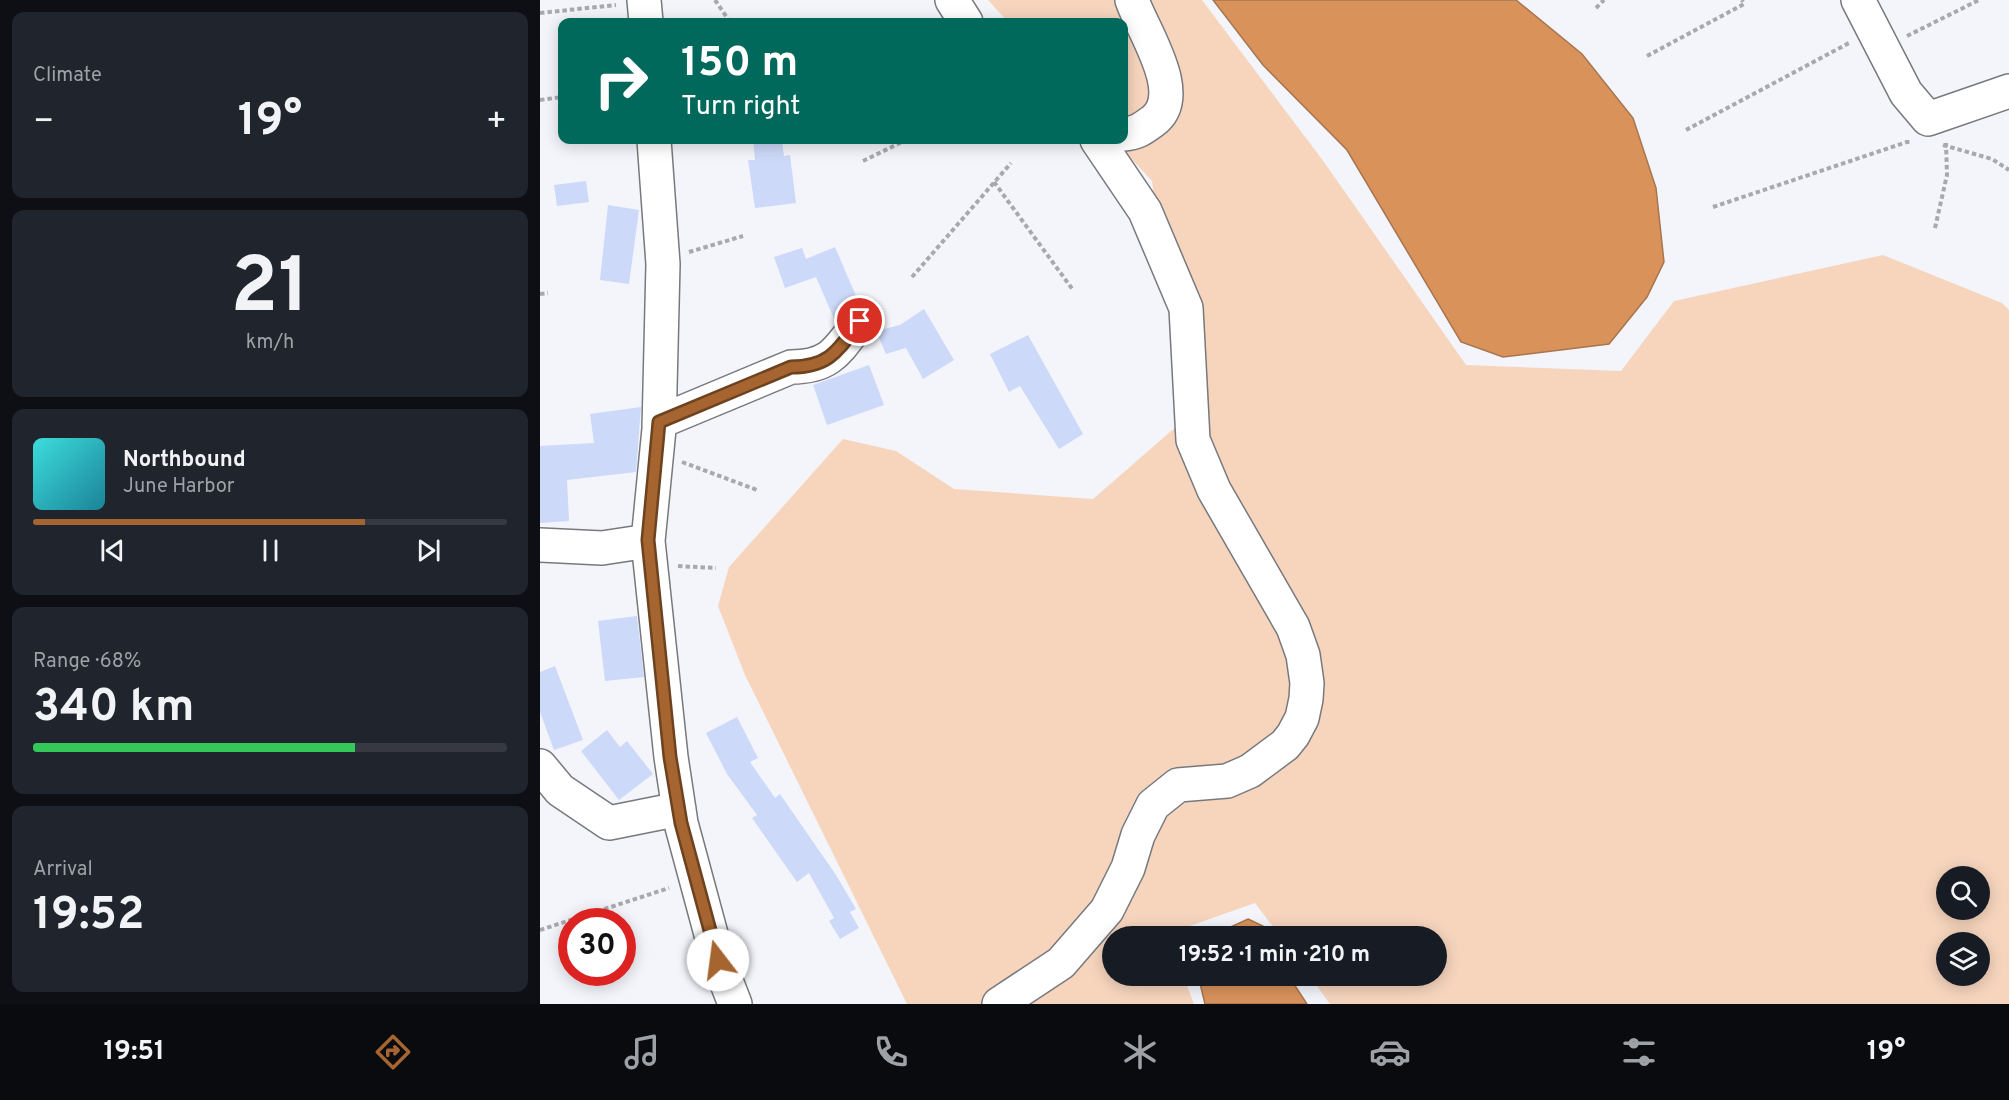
<!DOCTYPE html>
<meta charset="utf-8">
<style>
:root{--surface:#171b24;--page:#20242c;--text:#f1f3f6;--muted:#9ea1a6;--line:#363941;--accent:#a66530}
body{margin:0;font-family:Overpass,sans-serif;background:var(--page);color:var(--text);height:100vh;display:flex;flex-direction:column;font-size:22px;white-space:nowrap}
*{box-sizing:border-box;margin:0}
p{font-size:20px;color:var(--muted)}
.icon{flex:none;width:33px;height:33px;fill:none;stroke:currentColor;stroke-width:2;stroke-linecap:round;stroke-linejoin:round}
.map{position:relative;flex:1;overflow:hidden}
.details{display:flex;flex-direction:column;gap:12px;padding:12px;background:#0d0f14;width:540px}
.details>*{flex:none}
.hud{position:absolute;left:18px;top:18px;width:570px;height:126px;border-radius:12px;box-shadow:0 3px 15px #0003;background:#00695c;color:#fff;overflow:hidden}
.controls{position:absolute;left:1396px;top:866px;display:grid;gap:12px}
.controls a{display:grid;place-items:center;width:54px;height:54px;border-radius:50%;background:var(--surface);box-shadow:0 3px 15px #0003;font-size:30px}
.speed{position:absolute;left:18px;top:908px;display:flex;gap:12px;font-size:30px;font-weight:700;text-align:center}
.speed>*{display:grid;place-content:center;width:78px;height:78px;border-radius:50%;background:var(--surface);box-shadow:0 3px 15px #0003;line-height:1}
.speed .limit{border:9px solid #d22;background:#fff;color:#111}
.pin{position:absolute;display:grid;place-items:center;width:51px;height:51px;color:#fff;margin:-26px;border:3px solid #fff;border-radius:50%;box-shadow:0 2px 6px #0007}
.me{position:absolute;width:66px;margin:-33px;rotate:345deg;stroke-linejoin:round;filter:drop-shadow(0 0 4px #0008)}
.turn{display:flex;align-items:center;gap:21px;height:126px;padding:0 24px;font-size:27px}
.turn .icon{width:78px;height:78px;stroke-width:2.5}
.turn b{display:block;font-size:42px;line-height:51px}
.big{font-size:45px;font-weight:700;line-height:1.1}
.details .widget{flex:1;display:flex;flex-direction:column;justify-content:center;gap:9px;min-width:0;padding:0 21px;border-radius:12px;background:var(--page)}
.details .dial{align-items:center;gap:0}
.dial b{font-size:78px;line-height:1}
.song{display:flex;align-items:center;gap:18px}
.cover{width:72px;height:72px;border-radius:9px;background:linear-gradient(135deg,hsl(180 70% 55%),hsl(190 70% 35%))}
.played{height:6px;border-radius:3px;background:linear-gradient(90deg,var(--accent) 70%,var(--line) 70%)}
.keys{display:flex;justify-content:space-around;direction:ltr}
.heat{display:flex;justify-content:space-between;align-items:center;font-size:33px;direction:ltr}
.charge{height:9px;border-radius:4px;background:linear-gradient(90deg,#34c759 68%,var(--line) 0)}
.trip{position:absolute;left:562px;top:926px;width:345px;height:60px;border-radius:30px;background:var(--surface);box-shadow:0 3px 15px #0003;font-weight:700;line-height:60px;text-align:center}
.tab-bar{display:flex;height:96px;justify-content:space-around;align-items:center;background:#090b0e;color:var(--muted)}
.tab-bar .icon{width:42px;height:42px}
.tab-bar .current{color:var(--accent)}
.tab-bar b{font-size:27px;color:var(--text)}
main{display:flex;flex:1;min-height:0}
.map>svg:first-child{display:block}
.green{fill:#f7d5bd;fill-rule:evenodd}
.water{fill:#da925b;stroke:#a7754f;stroke-width:1.5}
.building{fill:#ccd9f8}
.lines{fill:none;stroke-linecap:round;stroke-linejoin:round}
.minor-casing{stroke:#77797e;stroke-width:36}
.path{stroke:#a7a9ad;stroke-width:4;stroke-dasharray:4.5 3;stroke-linecap:butt}
.minor{stroke:#fff;stroke-width:33}
.route-casing{stroke:#6c421f;stroke-width:15}
.route{stroke:#a66530;stroke-width:10}
</style>
<main>
<section class="details">
<div class="widget"><p>Climate</p>
<div class="heat"><a>−</a><b class="big">19°</b><a>+</a></div>
</div>
<div class="widget dial"><b>21</b><p>km/h</p></div>
<div class="widget">
<div class="song"><i class="cover"></i><div><b>Northbound</b><p>June Harbor</p></div></div>
<div class="played"></div>
<div class="keys"><svg class="icon" aria-label="previous" viewBox="0 0 24 24"><path d="M18 5L8 12l10 7zM5 5v14"/></svg><svg class="icon" aria-label="pause" viewBox="0 0 24 24"><path d="M8 5v14M16 5v14"/></svg><svg class="icon" aria-label="next" viewBox="0 0 24 24"><path d="M6 5l10 7-10 7zM19 5v14"/></svg></div>
</div>
<div class="widget"><p>Range · 68%</p><b class="big">340 km</b><div class="charge"></div></div>
<div class="widget"><p>Arrival</p><b class="big">19:52</b></div>
</section>
<div class="map">
<svg width="1469" height="1004" viewBox="0 0 1469 1004">
<rect width="100%" height="100%" fill="#f3f5fb"/>
<path class="green" d="M 448,0 L 662,0 L 784,162 L 926,365 L 1081,371 L 1134,301 L 1343,255 L 1462,303 L 1469,310 L 1469,1004 L 790,1004 L 769,975 L 897,975 L 897,936 L 740,936 L 715,903 L 627,934 L 628,936 L 573,936 L 573,975 L 643,975 L 654,1004 L 367,1004 L 205,675 L 178,606 L 189,567 L 303,439 L 356,451 L 414,489 L 553,499 L 645,419 L 612,181 L 574,140 L 584,140 L 584,22 L 468,22 ZM 1407,876 L 1440,876 L 1440,909 L 1407,909 ZM 1407,942 L 1440,942 L 1440,975 L 1407,975 Z"/>
<path class="water" d="M 673,0 L 976,0 L 1042,54 L 1093,118 L 1116,188 L 1124,262 L 1107,297 L 1069,344 L 963,357 L 921,342 L 807,150 L 723,65 Z
M 708,919 L 723,926 L 730,936 L 671,936 Z
M 658,975 L 748,975 L 767,1004 L 665,1004 Z"/>
<path class="building" d="M 213,140 L 242,140 L 244,156 L 250,155 L 256,203 L 215,208 L 208,160 L 215,160 Z
M 46,181 L 49,202 L 17,206 L 14,185 Z
M 68,205 L 99,210 L 89,284 L 60,280 Z
M 295,247 L 319,303 L 312,304 L 295,321 L 276,277 L 245,288 L 234,257 L 262,248 L 266,259 Z
M 384,309 L 414,360 L 383,379 L 366,348 L 346,354 L 336,331 L 360,325 Z
M 488,335 L 543,434 L 519,449 L 480,386 L 469,392 L 450,354 Z
M 329,365 L 344,405 L 287,425 L 273,385 Z
M 101,407 L 96,472 L 27,480 L 29,521 L 0,523 L 0,446 L 54,443 L 50,414 Z
M 97,616 L 104,677 L 65,681 L 58,621 Z
M 15,666 L 43,740 L 14,750 L 0,712 L 0,672 Z
M 197,717 L 218,758 L 210,762 L 235,798 L 240,794 L 296,875 L 316,909 L 310,912 L 319,928 L 300,939 L 289,921 L 294,918 L 269,873 L 257,882 L 212,818 L 217,815 L 187,774 L 166,733 Z
M 67,730 L 80,747 L 87,741 L 113,774 L 79,800 L 41,751 Z"/>
<g class="lines">
<defs>
<path id="minor" d="M 104,0 L 106,22
M 412,0 L 426,22
M 1318,0 L 1366,93 L 1388,119 L 1469,91
M 584,134 C 597,133 602,129 613,121 C 648,95 602,30 592,0
M 114,140 L 123,264 L 119,429 L 108,541 L 131,757 L 141,823 L 178,960 L 195,1004
M 119,422 L 251,367 C 291,367 298,350 320,321
M 0,545 L 62,548 L 108,541
M 0,766 L 20,790 L 69,823 L 139,809
M 459,1004 L 521,963 L 567,910 L 588,868 L 598,835 L 613,805 L 638,785 L 687,781 L 710,771 L 745,745 L 753,735 L 762,718 L 766,699 L 767,683 L 763,655 L 753,627 L 674,490 L 653,440 L 646,308 L 605,211 L 557,140"/>
</defs>
<use href="#minor" class="minor-casing"/>
<path class="path" d="M 175,0 L 190,22
M 1056,8 L 1064,0
M 0,13 L 76,5
M 1367,36 L 1439,0
M 1107,56 L 1204,4 L 1202,0
M 0,100 L 22,97
M 1146,130 L 1309,43
M 1403,145 L 1452,159 L 1469,170
M 323,161 L 366,140
M 454,182 L 533,290
M 1173,207 L 1367,142 L 1372,142
M 1395,228 L 1407,175 L 1406,143
M 149,252 L 203,236
M 372,277 L 471,163
M 0,294 L 8,293
M 142,462 L 217,490
M 138,566 L 176,568
M 0,930 L 129,888"/>
<use href="#minor" class="minor"/>
</g>
<g class="lines">
<defs>
<path id="route" d="M 178,960 L 141,823 L 130,757 L 108,540 L 119,422 L 251,367 C 290,367 298,350 320,321"/>
</defs>
<use href="#route" class="route-casing"/>
<use href="#route" class="route"/>
</g>
</svg>
<div class="controls">
<a><svg class="icon" aria-label="search" viewBox="0 0 24 24"><circle cx="10" cy="10" r="6"/><path d="M15 15l6 6"/></svg></a>
<a><svg class="icon" aria-label="layers" viewBox="0 0 24 24"><path d="M12 4l9 5-9 5-9-5zM3 14l9 5 9-5"/></svg></a>
</div>
<div class="speed"><div class="limit">30</div></div>
<div class="pin" style="left:320px;top:321px;background:#d93025"><svg class="icon" aria-label="arrive" viewBox="0 0 24 24"><path d="M6 21V4h12l-3 4 3 4H6"/></svg></div>
<svg class="me" style="left:178px;top:960px" viewBox="-20 -20 40 40"><circle r="19" fill="#fff"/><path d="M0-13L10 11 0 6-10 11z" fill="#a66530"/></svg>
<div class="trip">19:52 · 1 min · 210 m</div>
<div class="hud">
<div class="turn"><svg class="icon" aria-label="right" viewBox="0 0 24 24"><path d="M7 20v-9h11M14 6l5 5-5 5"/></svg><div><b>150 m</b>Turn right</div></div>
</div>
</div>
</main>
<nav class="tab-bar">
<b>19:51</b>
<svg class="icon current" aria-label="directions" viewBox="0 0 24 24"><path d="M12 3l9 9-9 9-9-9zM9 14v-3h6M13 9l2 2-2 2"/></svg>
<svg class="icon" aria-label="music" viewBox="0 0 24 24"><path d="M9 18V5l10-2v13"/><circle cx="6" cy="18" r="3"/><circle cx="16" cy="16" r="3"/></svg>
<svg class="icon" aria-label="phone" viewBox="0 0 24 24"><path d="M5 4h4l2 5-3 2q2 4 5 5l2-3 5 2v4C11 20 4 13 5 4z"/></svg>
<svg class="icon" aria-label="climate" viewBox="0 0 24 24"><path d="M12 3v18M4 7l16 10M4 17L20 7"/></svg>
<svg class="icon" aria-label="car" viewBox="0 0 24 24"><path d="M5 17H2v-5l4-1 3-4h7l3 4 3 1v5h-3M9 17h6M6 11h13"/><circle cx="7" cy="17" r="2"/><circle cx="17" cy="17" r="2"/></svg>
<svg class="icon" aria-label="filters" viewBox="0 0 24 24"><path d="M4 7h16M4 17h16"/><circle cx="9" cy="7" r="2"/><circle cx="15" cy="17" r="2"/></svg>
<b>19°</b>
</nav>
